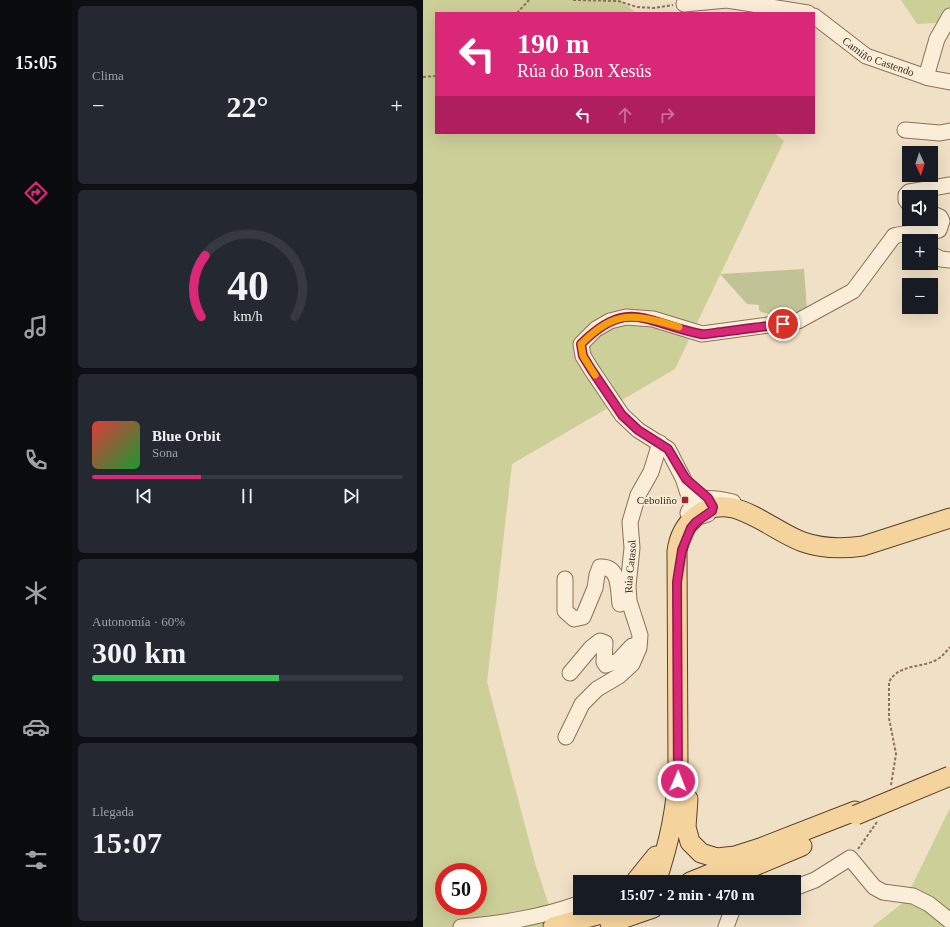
<!DOCTYPE html>
<html lang="es">
<meta charset="utf-8">
<style>
:root{--surface:#171b24;--page:#242831;--text:#f1f3f6;--muted:#9ea1a6;--line:#363941;--accent:#db2777}
body{margin:0;font-family:"Times New Roman",serif;background:var(--page);color:var(--text);height:100vh;display:flex;flex-direction:column;font-size:15px;white-space:nowrap}
*{box-sizing:border-box;margin:0}
p{font-size:13px;color:var(--muted)}
.icon{flex:none;width:22px;height:22px;fill:none;stroke:currentColor;stroke-width:2;stroke-linecap:round;stroke-linejoin:round}
.map{position:relative;flex:1;overflow:hidden}
.side{display:flex;flex-direction:column;gap:6px;padding:6px;background:#0d0f14;width:351px}
.side>*{flex:none}
.guide{position:absolute;left:12px;top:12px;width:380px;height:122px;border-radius:0px;box-shadow:0 4px 16px #0002;background:#db2777;color:#fff;overflow:hidden}
.needle{width:26px;rotate:176deg}
.fabs{position:absolute;left:479px;top:146px;display:grid;gap:8px}
.fabs a{display:grid;place-items:center;width:36px;height:36px;border-radius:0px;background:var(--surface);box-shadow:0 4px 16px #0002;font-size:20px}
.speed{position:absolute;left:12px;top:863px;display:flex;gap:8px;font-size:20px;font-weight:700;text-align:center}
.speed>*{display:grid;place-content:center;width:52px;height:52px;border-radius:50%;background:var(--surface);box-shadow:0 4px 16px #0002;line-height:1}
.speed .limit{border:6px solid #d22;background:#fff;color:#111}
.pin{position:absolute;display:grid;place-items:center;width:34px;height:34px;color:#fff;margin:-17px;border:2px solid #fff;border-radius:50%;box-shadow:0 1px 4px #0007}
.me{position:absolute;width:44px;margin:-22px;rotate:1deg;stroke-linejoin:round;filter:drop-shadow(0 0 3px #0008)}
.turn{display:flex;align-items:center;gap:14px;height:84px;padding:0 16px;font-size:18px}
.turn .icon{width:52px;height:52px;stroke-width:2.5}
.turn b{display:block;font-size:28px;line-height:34px}
.lanes{display:flex;align-items:center;height:38px;padding:0 16px;background:#0003;justify-content:center;gap:20px;direction:ltr}
.lanes .off{opacity:.35}
.big{font-size:30px;font-weight:600;line-height:1.1}
.side .widget{flex:1;display:flex;flex-direction:column;justify-content:center;gap:6px;min-width:0;padding:0 14px;border-radius:6px;background:var(--page)}
.side .dial{align-items:center;gap:0}
.dial svg{height:104px;overflow:visible;fill:none;stroke:var(--line);stroke-width:7;stroke-linecap:round;text-anchor:middle}
.dial text{fill:var(--text);stroke:none}
.song{display:flex;align-items:center;gap:12px}
.cover{width:48px;height:48px;border-radius:6px;background:linear-gradient(135deg,hsl(0 70% 55%),hsl(130 70% 35%))}
.played{height:4px;border-radius:2px;background:linear-gradient(90deg,var(--accent) 35%,var(--line) 35%)}
.keys{display:flex;justify-content:space-around;direction:ltr}
.heat{display:flex;justify-content:space-between;align-items:center;font-size:22px;direction:ltr}
.charge{height:6px;border-radius:3px;background:linear-gradient(90deg,#34c759 60%,var(--line) 0)}
.trip{position:absolute;left:150px;top:875px;width:228px;height:40px;border-radius:0px;background:var(--surface);box-shadow:0 4px 16px #0002;font-weight:600;line-height:40px;text-align:center}
main{display:flex;flex:1;min-height:0}
.tabs{display:flex;flex-direction:column;width:72px;justify-content:space-around;align-items:center;background:#090b0e;color:var(--muted)}
.tabs .icon{width:28px;height:28px}
.tabs .on{color:var(--accent)}
.tabs b{font-size:18px;color:var(--text)}
.map>svg:first-child{display:block}
.green{fill:#cccf98;fill-rule:evenodd}
.cemetery{fill:#c1c397}
.lines{fill:none;stroke-linecap:round;stroke-linejoin:round}
.minor-casing{stroke:#8c715a;stroke-width:17}
.major-casing{stroke:#59402e;stroke-width:21}
.path{stroke:#8c715a;stroke-width:2;stroke-dasharray:3 2;stroke-linecap:butt}
.minor{stroke:#faeed9;stroke-width:15}
.major{stroke:#f4d39c;stroke-width:19}
.major-bridge-casing{stroke:#59402e;stroke-width:21;stroke-linecap:butt}
.major-bridge{stroke:#f4d39c;stroke-width:19}
.route-casing{stroke:#8e194d;stroke-width:10}
.route{stroke:#db2777;stroke-width:7}
.slow{stroke:#f59e0b;stroke-width:7}
.poi-dot{fill:#9d2830;stroke:#f7ebd5;stroke-width:1.5}
.labels{text-anchor:middle;dominant-baseline:central;stroke-width:3.5;stroke-linejoin:round;paint-order:stroke}
.street-label{font-size:11px;fill:#3b2b1f;stroke:#f7ebd5}
.poi-label{font-size:11px;fill:#3b2b1f;stroke:#f7ebd5;text-anchor:end}
</style>
<main>
<nav class="tabs">
<b>15:05</b>
<svg class="icon on" aria-label="directions" viewBox="0 0 24 24"><path d="M12 3l9 9-9 9-9-9zM9 14v-3h6M13 9l2 2-2 2"/></svg>
<svg class="icon" aria-label="music" viewBox="0 0 24 24"><path d="M9 18V5l10-2v13"/><circle cx="6" cy="18" r="3"/><circle cx="16" cy="16" r="3"/></svg>
<svg class="icon" aria-label="phone" viewBox="0 0 24 24"><path d="M5 4h4l2 5-3 2q2 4 5 5l2-3 5 2v4C11 20 4 13 5 4z"/></svg>
<svg class="icon" aria-label="climate" viewBox="0 0 24 24"><path d="M12 3v18M4 7l16 10M4 17L20 7"/></svg>
<svg class="icon" aria-label="car" viewBox="0 0 24 24"><path d="M5 17H2v-5l4-1 3-4h7l3 4 3 1v5h-3M9 17h6M6 11h13"/><circle cx="7" cy="17" r="2"/><circle cx="17" cy="17" r="2"/></svg>
<svg class="icon" aria-label="filters" viewBox="0 0 24 24"><path d="M4 7h16M4 17h16"/><circle cx="9" cy="7" r="2"/><circle cx="15" cy="17" r="2"/></svg>
</nav>
<section class="side">
<div class="widget"><p>Clima</p>
<div class="heat"><a>−</a><b class="big">22°</b><a>+</a></div>
</div>
<div class="widget dial"><svg viewBox="0 0 100 80">
<path d="M14 69A42 42 0 1 1 86 69"/>
<path d="M14 69A42 42 0 0 1 17 22" stroke="#db2777"/>
<text x="50" y="56" font-size="32" font-weight="700">40</text>
<text x="50" y="72" font-size="11">km/h</text>
</svg></div>
<div class="widget">
<div class="song"><i class="cover"></i><div><b>Blue Orbit</b><p>Sona</p></div></div>
<div class="played"></div>
<div class="keys"><svg class="icon" aria-label="previous" viewBox="0 0 24 24"><path d="M18 5L8 12l10 7zM5 5v14"/></svg><svg class="icon" aria-label="pause" viewBox="0 0 24 24"><path d="M8 5v14M16 5v14"/></svg><svg class="icon" aria-label="next" viewBox="0 0 24 24"><path d="M6 5l10 7-10 7zM19 5v14"/></svg></div>
</div>
<div class="widget"><p>Autonomía · 60%</p><b class="big">300 km</b><div class="charge"></div></div>
<div class="widget"><p>Llegada</p><b class="big">15:07</b></div>
</section>
<div class="map">
<svg width="527" height="927" viewBox="0 0 527 927">
<rect width="100%" height="100%" fill="#f0e0c5"/>
<path class="green" d="M 0,0 L 198,0 L 213,13 L 13,13 L 13,133 L 351,133 L 361,141 L 252,369 L 89,464 L 64,682 L 112,863 L 133,927 L 0,927 ZM 21,872 L 55,872 L 55,906 L 21,906 Z
M 478,0 L 527,0 L 527,22 L 494,24 Z
M 527,808 L 527,927 L 449,927 L 481,902 Z"/>
<path class="cemetery" d="M 381,269 L 384,310 L 360,317 L 338,312 L 336,310 L 336,305 L 324,304 L 297,274 Z"/>
<g class="lines">
<defs>
<g id="minor">
<path d="M 261,4 L 304,0 L 385,13"/>
<path id="s1" d="M 391,16 L 443,56 L 506,78 L 527,82"/>
<path d="M 503,77 L 514,39 L 527,16"/>
<path d="M 482,130 L 517,133 L 527,131"/>
<path d="M 486,204 L 483,200 L 483,195 L 486,192 L 527,185"/>
<path d="M 471,236 C 486,231 501,235 516,230 L 519,221 L 517,217 L 508,213"/>
<path d="M 508,254 L 518,259 L 527,260"/>
<path d="M 265,513 C 274,493 292,498 310,502"/>
<path d="M 285,514 L 279,516 L 271,512 L 260,478 L 245,449 L 215,430 L 199,415 L 168,369 L 160,356 L 158,344 L 173,329 L 187,321 L 203,317 L 230,319 L 279,334 L 375,321 L 430,291 L 471,236"/>
<path d="M 142,579 L 142,611 L 151,619 L 160,617 L 172,588 L 174,575 L 177,567 C 197,566 195,589 197,604"/>
<path d="M 147,673 L 168,648 L 177,641 L 182,643 L 181,662 L 183,665 L 195,661 L 209,646"/>
<path id="s2" d="M 143,737 L 159,704 L 174,689 L 196,676 L 209,664 L 216,648 L 217,635 L 206,601 L 205,586 L 209,548 L 207,522 L 215,495 L 228,472 L 237,443"/>
<path d="M 371,888 L 392,880 L 427,858 L 451,887 L 460,892 L 490,896 L 506,904 L 527,921"/>
<path d="M 38,927 C 80,923 115,918 155,904"/>
<path d="M 303,927 L 310,908"/>
</g>
<path id="major" d="M 265,799 L 263,827 L 267,842 L 278,853 L 294,858 L 312,856 L 337,848 L 432,811
M 308,876 L 379,846
M 212,882 L 233,856
M 233,882 C 246,844 254,809 255,769 L 254,551 C 256,537 261,526 272,517 C 306,487 346,530 380,542 C 400,549 419,549 440,546 L 527,518
M 267,882 L 319,861
M 187,923 L 230,908
M 130,927 L 200,908"/>
</defs>
<use href="#minor" class="minor-casing"/>
<use href="#major" class="major-casing"/>
<path class="path" d="M 150,0 L 195,1 L 214,7 L 231,8 L 250,5
M 94,13 L 106,0
M 0,77 L 13,76
M 468,785 L 473,754 L 466,718 L 466,682 C 475,665 495,668 511,661 C 518,658 522,653 527,647
M 435,849 L 454,822"/>
<use href="#minor" class="minor"/>
<use href="#major" class="major"/>
<defs>
<path id="major-bridge" d="M 433,815 L 527,776"/>
</defs>
<use href="#major-bridge" class="major-bridge-casing"/>
<use href="#major-bridge" class="major-bridge"/>
</g>
<g class="lines">
<defs>
<path id="route" d="M 255,781 L 254,582 L 259,550 L 268,528 L 273,522 L 289,511 L 290,507 L 285,498 L 263,479 L 245,449 L 215,430 L 199,415 L 168,369 L 160,356 L 158,344 C 206,296 224,324 278,334 C 284,335 293,332 299,332 C 319,329 339,327 360,324"/>
</defs>
<use href="#route" class="route-casing"/>
<use href="#route" class="route"/>
<path class="slow" d="M 172,375 L 160,356 L 158,344 C 193,309 211,314 256,327"/>
</g>
<rect class="poi-dot" x="258" y="496" width="8" height="8" rx="2"/>
<g class="labels">
<g class="street-label">
<text stroke="none"><textPath href="#s1" startOffset="77">Camiño Castendo</textPath></text>
<text stroke="none"><textPath href="#s2" startOffset="202">Rúa Catasol</textPath></text>
</g>
<g class="poi-label">
<text x="254" y="500">Ceboliño</text>
</g>
</g>
</svg>
<div class="fabs">
<a><svg class="needle" viewBox="-14 -14 28 28"><path d="M0-13l5 13h-10z" fill="#e53935"/><path d="M0 13l5-13h-10z" fill="#9ea1a6"/></svg></a>
<a><svg class="icon" aria-label="sound" viewBox="0 0 24 24"><path d="M4 9h4l5-4v14l-5-4H4zM17 9q2 3 0 6"/></svg></a>
<a>+</a>
<a>−</a>
</div>
<div class="speed"><div class="limit">50</div></div>
<div class="pin" style="left:360px;top:324px;background:#d93025"><svg class="icon" aria-label="arrive" viewBox="0 0 24 24"><path d="M6 21V4h12l-3 4 3 4H6"/></svg></div>
<svg class="me" style="left:255px;top:781px" viewBox="-20 -20 40 40"><circle r="17" fill="#db2777" stroke="#fff" stroke-width="3"/><path d="M0-11L8 9 0 5-8 9z" fill="#fff"/></svg>
<div class="trip">15:07 · 2 min · 470 m</div>
<div class="guide">
<div class="turn"><svg class="icon" aria-label="left" viewBox="0 0 24 24"><path d="M17 20v-9H6M10 6l-5 5 5 5"/></svg><div><b>190 m</b>Rúa do Bon Xesús</div></div>
<div class="lanes"><svg class="icon" aria-label="left" viewBox="0 0 24 24"><path d="M17 20v-9H6M10 6l-5 5 5 5"/></svg><svg class="icon off" aria-label="ahead" viewBox="0 0 24 24"><path d="M12 20V5M6 11l6-6 6 6"/></svg><svg class="icon off" aria-label="right" viewBox="0 0 24 24"><path d="M7 20v-9h11M14 6l5 5-5 5"/></svg></div>
</div>
</div>
</main>
